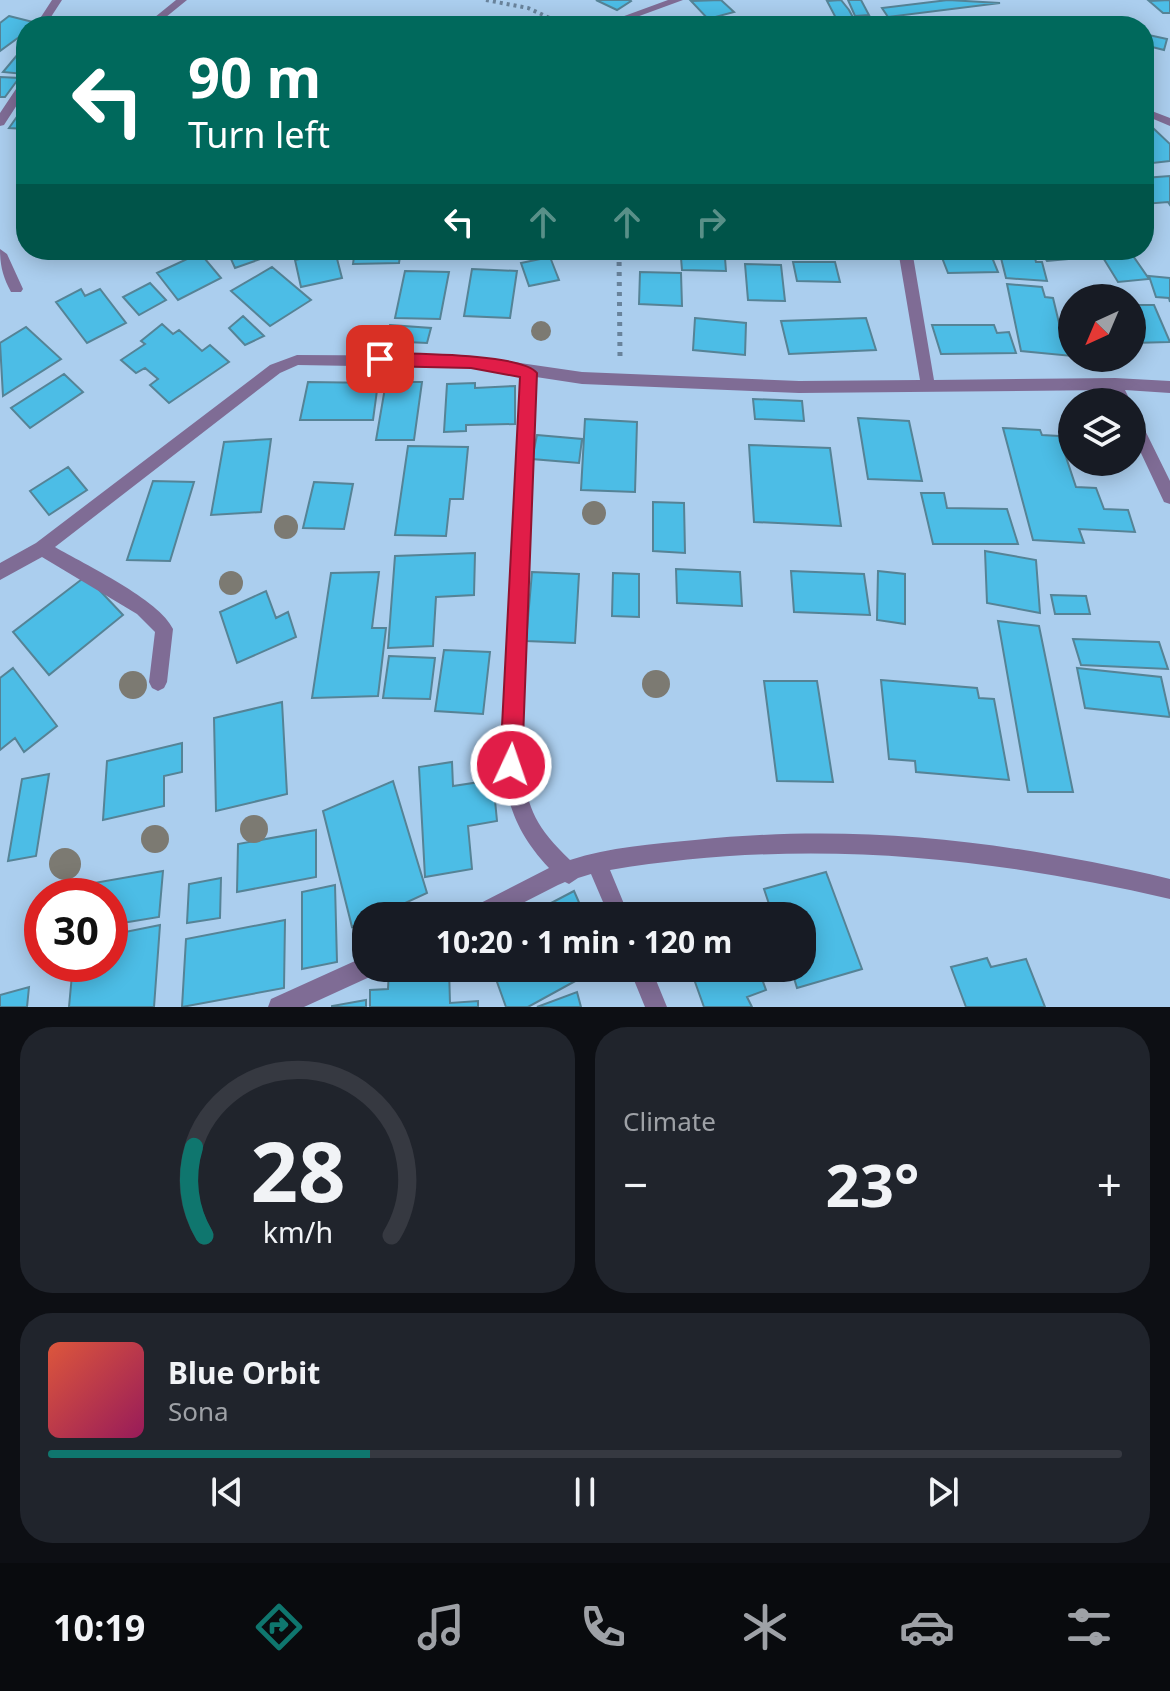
<!DOCTYPE html>
<meta charset="utf-8">
<style>
:root{--surface:#171b24;--page:#20242c;--text:#f1f3f6;--muted:#9ea1a6;--line:#363941;--accent:#0f766e}
body{margin:0;font-family:"Noto Sans",sans-serif;background:var(--page);color:var(--text);height:100vh;display:flex;flex-direction:column;font-size:30px;white-space:nowrap}
*{box-sizing:border-box;margin:0}
p{font-size:26px;color:var(--muted)}
.icon{flex:none;width:44px;height:44px;fill:none;stroke:currentColor;stroke-width:2;stroke-linecap:round;stroke-linejoin:round}
.map{position:relative;height:1007px;overflow:hidden}
.drawer{display:flex;flex-direction:column;gap:20px;padding:20px;background:#0d0f14;flex:1}
.drawer>*{flex:none}
.banner{position:absolute;left:16px;top:16px;width:1138px;height:244px;border-radius:32px;box-shadow:0 4px 20px #0003;background:#00695c;color:#fff;overflow:hidden}
.needle{width:52px;rotate:224deg}
.fabs{position:absolute;left:1058px;top:284px;display:grid;gap:16px}
.fabs a{display:grid;place-items:center;width:88px;height:88px;border-radius:50%;background:var(--surface);box-shadow:0 4px 20px #0003;font-size:40px}
.speed{position:absolute;left:24px;top:878px;display:flex;gap:16px;font-size:40px;font-weight:700;text-align:center}
.speed>*{display:grid;place-content:center;width:104px;height:104px;border-radius:50%;background:var(--surface);box-shadow:0 4px 20px #0003;line-height:1}
.speed .limit{border:12px solid #d22;background:#fff;color:#111}
.pin{position:absolute;display:grid;place-items:center;width:68px;height:68px;color:#fff;margin:-34px;border-radius:16px;box-shadow:0 4px 12px #0006}
.me{position:absolute;width:88px;margin:-44px;rotate:3deg;stroke-linejoin:round;filter:drop-shadow(0 0 6px #0008)}
.turn{display:flex;align-items:center;gap:28px;height:168px;padding:0 40px;font-size:36px}
.turn .icon{width:104px;height:104px;stroke-width:2.5}
.turn b{display:block;font-size:56px;line-height:68px}
.lanes{display:flex;align-items:center;height:76px;padding:0 40px;background:#0003;justify-content:center;gap:40px;direction:ltr}
.lanes .off{opacity:.35}
.big{font-size:60px;font-weight:700;line-height:1.1}
.drawer .widget{flex:1;display:flex;flex-direction:column;justify-content:center;gap:12px;min-width:0;padding:0 28px;border-radius:32px;background:var(--page)}
.drawer .dial{align-items:center;gap:0}
.dial svg{height:208px;overflow:visible;fill:none;stroke:var(--line);stroke-width:7;stroke-linecap:round;text-anchor:middle}
.dial text{fill:var(--text);stroke:none}
.song{display:flex;align-items:center;gap:24px}
.cover{width:96px;height:96px;border-radius:12px;background:linear-gradient(135deg,hsl(10 70% 55%),hsl(330 70% 35%))}
.played{height:8px;border-radius:4px;background:linear-gradient(90deg,var(--accent) 30%,var(--line) 30%)}
.keys{display:flex;justify-content:space-around;direction:ltr}
.heat{display:flex;justify-content:space-between;align-items:center;font-size:44px;direction:ltr}
.drawer .tiles{flex:1;display:grid;gap:20px;grid-template-columns:1fr 1fr}
.widget:last-child{grid-column:span 2}
.trip{position:absolute;left:352px;top:902px;width:464px;height:80px;border-radius:32px;background:var(--surface);box-shadow:0 4px 20px #0003;font-weight:700;line-height:80px;text-align:center}
.menu{display:flex;height:128px;justify-content:space-around;align-items:center;background:#090b0e;color:var(--muted)}
.menu .icon{width:56px;height:56px}
.menu .on{color:var(--accent)}
.menu b{font-size:36px;color:var(--text)}
.map>svg:first-child{display:block}
.building{fill:#4cbde6;stroke:#558396;stroke-width:2}
.lines{fill:none;stroke-linecap:round;stroke-linejoin:round}
.path-far1{stroke:#69839b;stroke-width:4;stroke-dasharray:3 4;stroke-linecap:butt}
.path{stroke:#69839b;stroke-width:5;stroke-dasharray:4 6;stroke-linecap:butt}
.street{fill:#7f6c95;fill-rule:evenodd}
.tree{fill:#7c7a72}
.route{fill:#e11d48;stroke:#92132f;stroke-width:2}
</style>
<div class="map">
<svg width="1170" height="1007" viewBox="0 0 1170 1007">
<rect width="100%" height="100%" fill="#abceee"/>
<path class="building" d="M 596,0 L 630,0 L 631,1 L 617,10 Z
M 721,0 L 734,12 L 708,19 L 691,1 Z
M 841,0 L 849,10 L 855,21 L 838,22 L 827,1 Z
M 848,0 L 861,0 L 869,15 L 855,16 Z
M 948,0 L 1000,3 L 888,17 L 882,8 Z
M 1170,0 L 1170,13 L 1163,13 L 1149,1 Z
M 9,16 L 37,23 L 26,26 L 26,32 L 0,51 L 0,23 Z
M 1144,34 L 1167,39 L 1164,50 L 1144,45 Z
M 23,48 L 26,48 L 24,74 L 3,72 Z
M 0,77 L 19,78 L 5,97 L 0,97 Z
M 26,104 L 26,129 L 9,128 Z
M 1153,128 L 1170,144 L 1170,161 L 1144,164 L 1144,129 Z
M 26,135 L 26,185 L 24,185 L 24,178 L 20,179 L 18,137 Z
M 1170,176 L 1170,205 L 1168,202 L 1144,204 L 1144,178 Z
M 227,250 L 286,250 L 235,268 Z
M 355,250 L 401,250 L 399,263 L 353,264 Z
M 679,250 L 736,250 L 737,255 L 680,254 Z
M 748,250 L 797,250 L 797,258 L 748,255 Z
M 801,250 L 853,250 L 855,258 L 803,259 Z
M 939,250 L 989,250 L 998,272 L 948,273 Z
M 999,250 L 1033,250 L 1036,262 L 1042,262 L 1047,281 L 1006,278 Z
M 1040,250 L 1129,250 L 1149,279 L 1118,282 L 1102,256 L 1047,261 Z
M 335,251 L 342,278 L 301,287 L 295,260 Z
M 200,253 L 221,278 L 178,300 L 157,273 Z
M 550,257 L 559,280 L 529,286 L 521,263 Z
M 681,258 L 725,258 L 726,271 L 682,270 Z
M 793,262 L 835,262 L 840,282 L 797,281 Z
M 745,264 L 781,265 L 785,301 L 748,300 Z
M 272,267 L 311,300 L 270,326 L 231,291 Z
M 472,269 L 517,271 L 510,318 L 464,316 Z
M 405,271 L 449,272 L 440,319 L 395,318 Z
M 640,272 L 681,273 L 682,306 L 639,304 Z
M 1149,276 L 1170,278 L 1170,302 L 1169,298 L 1156,297 Z
M 150,283 L 166,300 L 139,315 L 123,297 Z
M 1007,284 L 1042,287 L 1045,297 L 1053,298 L 1061,331 L 1072,332 L 1072,356 L 1021,351 Z
M 81,289 L 85,296 L 100,289 L 126,323 L 87,343 L 56,302 Z
M 1132,305 L 1154,305 L 1170,342 L 1132,343 Z
M 243,316 L 264,336 L 245,345 L 229,328 Z
M 695,318 L 746,323 L 745,355 L 693,350 Z
M 866,318 L 876,350 L 789,354 L 781,321 Z
M 162,324 L 173,334 L 179,330 L 202,351 L 210,345 L 229,362 L 169,403 L 150,385 L 158,379 L 145,368 L 136,373 L 121,360 L 145,344 L 141,341 Z
M 390,325 L 431,328 L 427,343 L 386,341 Z
M 932,325 L 994,325 L 997,333 L 1009,332 L 1016,353 L 941,354 Z
M 26,327 L 61,359 L 3,396 L 0,343 Z
M 64,374 L 83,392 L 30,428 L 11,408 Z
M 308,382 L 378,383 L 373,420 L 300,420 Z
M 386,382 L 422,382 L 414,440 L 376,440 Z
M 475,383 L 475,388 L 515,386 L 515,424 L 466,425 L 466,431 L 444,432 L 447,384 Z
M 753,399 L 802,401 L 804,421 L 755,419 Z
M 858,418 L 909,421 L 922,481 L 868,479 Z
M 585,419 L 637,422 L 635,492 L 581,490 Z
M 1003,428 L 1040,430 L 1042,435 L 1059,436 L 1076,487 L 1096,488 L 1104,509 L 1128,510 L 1135,532 L 1079,529 L 1084,543 L 1033,540 Z
M 537,435 L 582,439 L 579,463 L 532,459 Z
M 271,439 L 261,512 L 211,515 L 224,442 Z
M 749,445 L 830,448 L 841,526 L 754,522 Z
M 408,446 L 468,447 L 463,499 L 450,499 L 446,536 L 395,535 Z
M 68,467 L 87,490 L 49,515 L 30,491 Z
M 153,481 L 194,482 L 170,561 L 127,560 Z
M 314,482 L 353,484 L 344,529 L 303,528 Z
M 921,493 L 944,493 L 947,508 L 1007,509 L 1018,544 L 933,544 Z
M 653,502 L 684,503 L 685,553 L 653,551 Z
M 985,551 L 1036,560 L 1040,613 L 987,603 Z
M 475,553 L 474,595 L 436,597 L 433,646 L 388,648 L 395,556 Z
M 676,569 L 740,572 L 742,606 L 677,603 Z
M 791,571 L 864,574 L 870,615 L 794,612 Z
M 878,571 L 905,574 L 905,624 L 877,620 Z
M 379,572 L 372,628 L 386,628 L 378,696 L 312,698 L 331,573 Z
M 532,572 L 579,574 L 575,643 L 526,641 Z
M 613,573 L 639,574 L 639,617 L 612,616 Z
M 86,576 L 123,615 L 49,675 L 13,632 Z
M 266,591 L 276,618 L 288,612 L 296,637 L 237,663 L 220,612 Z
M 1051,595 L 1086,596 L 1090,614 L 1055,614 Z
M 998,621 L 1039,626 L 1073,792 L 1028,792 Z
M 1073,639 L 1159,642 L 1168,669 L 1081,665 Z
M 444,650 L 490,652 L 483,714 L 435,711 Z
M 389,656 L 435,658 L 430,699 L 383,698 Z
M 13,668 L 57,726 L 24,752 L 15,738 L 0,750 L 0,678 Z
M 1077,668 L 1161,677 L 1170,717 L 1085,708 Z
M 881,680 L 977,688 L 979,698 L 994,699 L 1009,780 L 916,772 L 915,761 L 889,759 Z
M 764,681 L 817,681 L 833,782 L 777,781 Z
M 282,702 L 287,794 L 216,811 L 214,718 Z
M 182,743 L 182,772 L 164,776 L 164,806 L 103,820 L 107,761 Z
M 452,762 L 453,786 L 493,780 L 497,821 L 468,826 L 472,869 L 425,877 L 419,767 Z
M 49,774 L 36,856 L 8,861 L 22,779 Z
M 393,781 L 427,893 L 377,916 L 366,916 L 366,921 L 352,927 L 323,811 Z
M 316,830 L 316,877 L 237,892 L 238,844 Z
M 163,871 L 159,917 L 110,925 L 110,896 L 70,896 L 71,887 Z
M 826,872 L 862,969 L 797,988 L 791,968 L 802,968 L 802,916 L 773,916 L 764,889 Z
M 221,878 L 220,918 L 187,923 L 189,884 Z
M 335,885 L 337,962 L 302,969 L 302,892 Z
M 574,891 L 585,916 L 525,916 L 553,902 Z
M 285,920 L 284,988 L 182,1007 L 186,939 Z
M 160,925 L 154,1007 L 69,1007 L 73,964 L 110,964 L 110,935 Z
M 987,958 L 991,967 L 1026,959 L 1045,1007 L 966,1007 L 951,967 Z
M 389,968 L 449,968 L 450,1003 L 478,1001 L 478,1007 L 370,1007 L 370,990 L 388,989 Z
M 492,968 L 599,968 L 528,1007 L 506,1007 Z
M 690,968 L 758,968 L 766,990 L 747,997 L 752,1007 L 704,1007 Z
M 29,987 L 27,1007 L 0,1007 L 0,995 Z
M 577,992 L 581,1007 L 537,1007 Z
M 366,1000 L 366,1007 L 332,1007 L 332,1006 Z"/>
<g class="lines">
<path class="path-far1" d="M 486,0 L 528,8 L 567,26
M 619,250 L 619,254"/>
<path class="path" d="M 619,252 L 620,357"/>
<path class="street" d="M 52,0 L 62,0 L 49,20 L 55,26 L 44,26 L 39,20 Z
M 176,0 L 187,0 L 155,26 L 144,26 Z
M 668,0 L 683,0 L 612,26 L 597,26 Z
M 26,79 L 26,91 L 4,125 L 0,126 L 0,113 L 22,80 Z
M 1144,108 L 1170,118 L 1170,126 L 1144,115 Z
M 0,249 L 7,254 L 23,289 L 21,292 L 11,292 C 3,277 0,266 0,249 Z
M 898,250 L 912,250 L 934,380 L 1115,378 L 1170,381 L 1170,393 L 1125,390 L 1131,402 L 1117,402 L 1111,390 L 799,393 L 582,384 L 536,377 L 521,765 C 529,812 536,827 570,860 C 610,847 652,844 695,840 C 861,823 1008,841 1170,879 L 1170,899 C 982,855 802,838 610,870 L 629,916 L 609,916 L 591,874 L 578,878 L 569,884 L 565,882 L 558,885 L 497,916 L 466,916 L 469,909 L 549,868 C 518,835 509,809 501,765 L 522,375 L 471,368 L 298,365 L 280,373 L 55,547 C 84,564 160,600 173,629 L 167,682 L 164,688 L 158,691 L 152,688 L 149,682 L 155,632 L 137,614 L 42,557 L 0,580 L 0,563 L 36,543 L 270,365 L 297,355 L 471,356 L 582,372 L 799,381 L 920,380 Z
M 1132,412 L 1137,414 L 1170,481 L 1170,504 L 1164,502 L 1132,434 Z
M 366,956 L 366,968 L 376,968 L 374,975 L 304,1007 L 268,1007 L 271,999 Z
M 629,968 L 651,968 L 667,1007 L 645,1007 Z"/>
</g>
<g class="tree">
<circle cx="541" cy="331" r="10"/>
<circle cx="594" cy="513" r="12"/>
<circle cx="286" cy="527" r="12"/>
<circle cx="231" cy="583" r="12"/>
<circle cx="656" cy="684" r="14"/>
<circle cx="133" cy="685" r="14"/>
<circle cx="254" cy="829" r="14"/>
<circle cx="155" cy="839" r="14"/>
<circle cx="65" cy="864" r="16"/>
</g>
<path class="route" d="M 380,353 C 408,354 522,353 537,373 L 522,765 L 519,773 L 511,776 L 503,773 L 500,765 L 520,377 L 471,368 L 380,366 L 372,359 Z"/>
</svg>
<div class="fabs">
<a><svg class="needle" viewBox="-14 -14 28 28"><path d="M0-13l5 13h-10z" fill="#e53935"/><path d="M0 13l5-13h-10z" fill="#9ea1a6"/></svg></a>
<a><svg class="icon" aria-label="layers" viewBox="0 0 24 24"><path d="M12 4l9 5-9 5-9-5zM3 14l9 5 9-5"/></svg></a>
</div>
<div class="speed"><div class="limit">30</div></div>
<div class="pin" style="left:380px;top:359px;background:#d93025"><svg class="icon" aria-label="arrive" viewBox="0 0 24 24"><path d="M6 21V4h12l-3 4 3 4H6"/></svg></div>
<svg class="me" style="left:511px;top:765px" viewBox="-20 -20 40 40"><circle r="17" fill="#e11d48" stroke="#fff" stroke-width="3"/><path d="M0-11L8 9 0 5-8 9z" fill="#fff"/></svg>
<div class="trip">10:20 · 1 min · 120 m</div>
<div class="banner">
<div class="turn"><svg class="icon" aria-label="left" viewBox="0 0 24 24"><path d="M17 20v-9H6M10 6l-5 5 5 5"/></svg><div><b>90 m</b>Turn left</div></div>
<div class="lanes"><svg class="icon" aria-label="left" viewBox="0 0 24 24"><path d="M17 20v-9H6M10 6l-5 5 5 5"/></svg><svg class="icon off" aria-label="ahead" viewBox="0 0 24 24"><path d="M12 20V5M6 11l6-6 6 6"/></svg><svg class="icon off" aria-label="ahead" viewBox="0 0 24 24"><path d="M12 20V5M6 11l6-6 6 6"/></svg><svg class="icon off" aria-label="right" viewBox="0 0 24 24"><path d="M7 20v-9h11M14 6l5 5-5 5"/></svg></div>
</div>
</div>
<section class="drawer">
<div class="tiles">
<div class="widget dial"><svg viewBox="0 0 100 80">
<path d="M14 69A42 42 0 1 1 86 69"/>
<path d="M14 69A42 42 0 0 1 10 35" stroke="#0f766e"/>
<text x="50" y="56" font-size="32" font-weight="700">28</text>
<text x="50" y="72" font-size="11">km/h</text>
</svg></div>
<div class="widget"><p>Climate</p>
<div class="heat"><a>−</a><b class="big">23°</b><a>+</a></div>
</div>
<div class="widget">
<div class="song"><i class="cover"></i><div><b>Blue Orbit</b><p>Sona</p></div></div>
<div class="played"></div>
<div class="keys"><svg class="icon" aria-label="previous" viewBox="0 0 24 24"><path d="M18 5L8 12l10 7zM5 5v14"/></svg><svg class="icon" aria-label="pause" viewBox="0 0 24 24"><path d="M8 5v14M16 5v14"/></svg><svg class="icon" aria-label="next" viewBox="0 0 24 24"><path d="M6 5l10 7-10 7zM19 5v14"/></svg></div>
</div>
</div>
</section>
<nav class="menu">
<b>10:19</b>
<svg class="icon on" aria-label="directions" viewBox="0 0 24 24"><path d="M12 3l9 9-9 9-9-9zM9 14v-3h6M13 9l2 2-2 2"/></svg>
<svg class="icon" aria-label="music" viewBox="0 0 24 24"><path d="M9 18V5l10-2v13"/><circle cx="6" cy="18" r="3"/><circle cx="16" cy="16" r="3"/></svg>
<svg class="icon" aria-label="phone" viewBox="0 0 24 24"><path d="M5 4h4l2 5-3 2q2 4 5 5l2-3 5 2v4C11 20 4 13 5 4z"/></svg>
<svg class="icon" aria-label="climate" viewBox="0 0 24 24"><path d="M12 3v18M4 7l16 10M4 17L20 7"/></svg>
<svg class="icon" aria-label="car" viewBox="0 0 24 24"><path d="M5 17H2v-5l4-1 3-4h7l3 4 3 1v5h-3M9 17h6M6 11h13"/><circle cx="7" cy="17" r="2"/><circle cx="17" cy="17" r="2"/></svg>
<svg class="icon" aria-label="filters" viewBox="0 0 24 24"><path d="M4 7h16M4 17h16"/><circle cx="9" cy="7" r="2"/><circle cx="15" cy="17" r="2"/></svg>
</nav>
